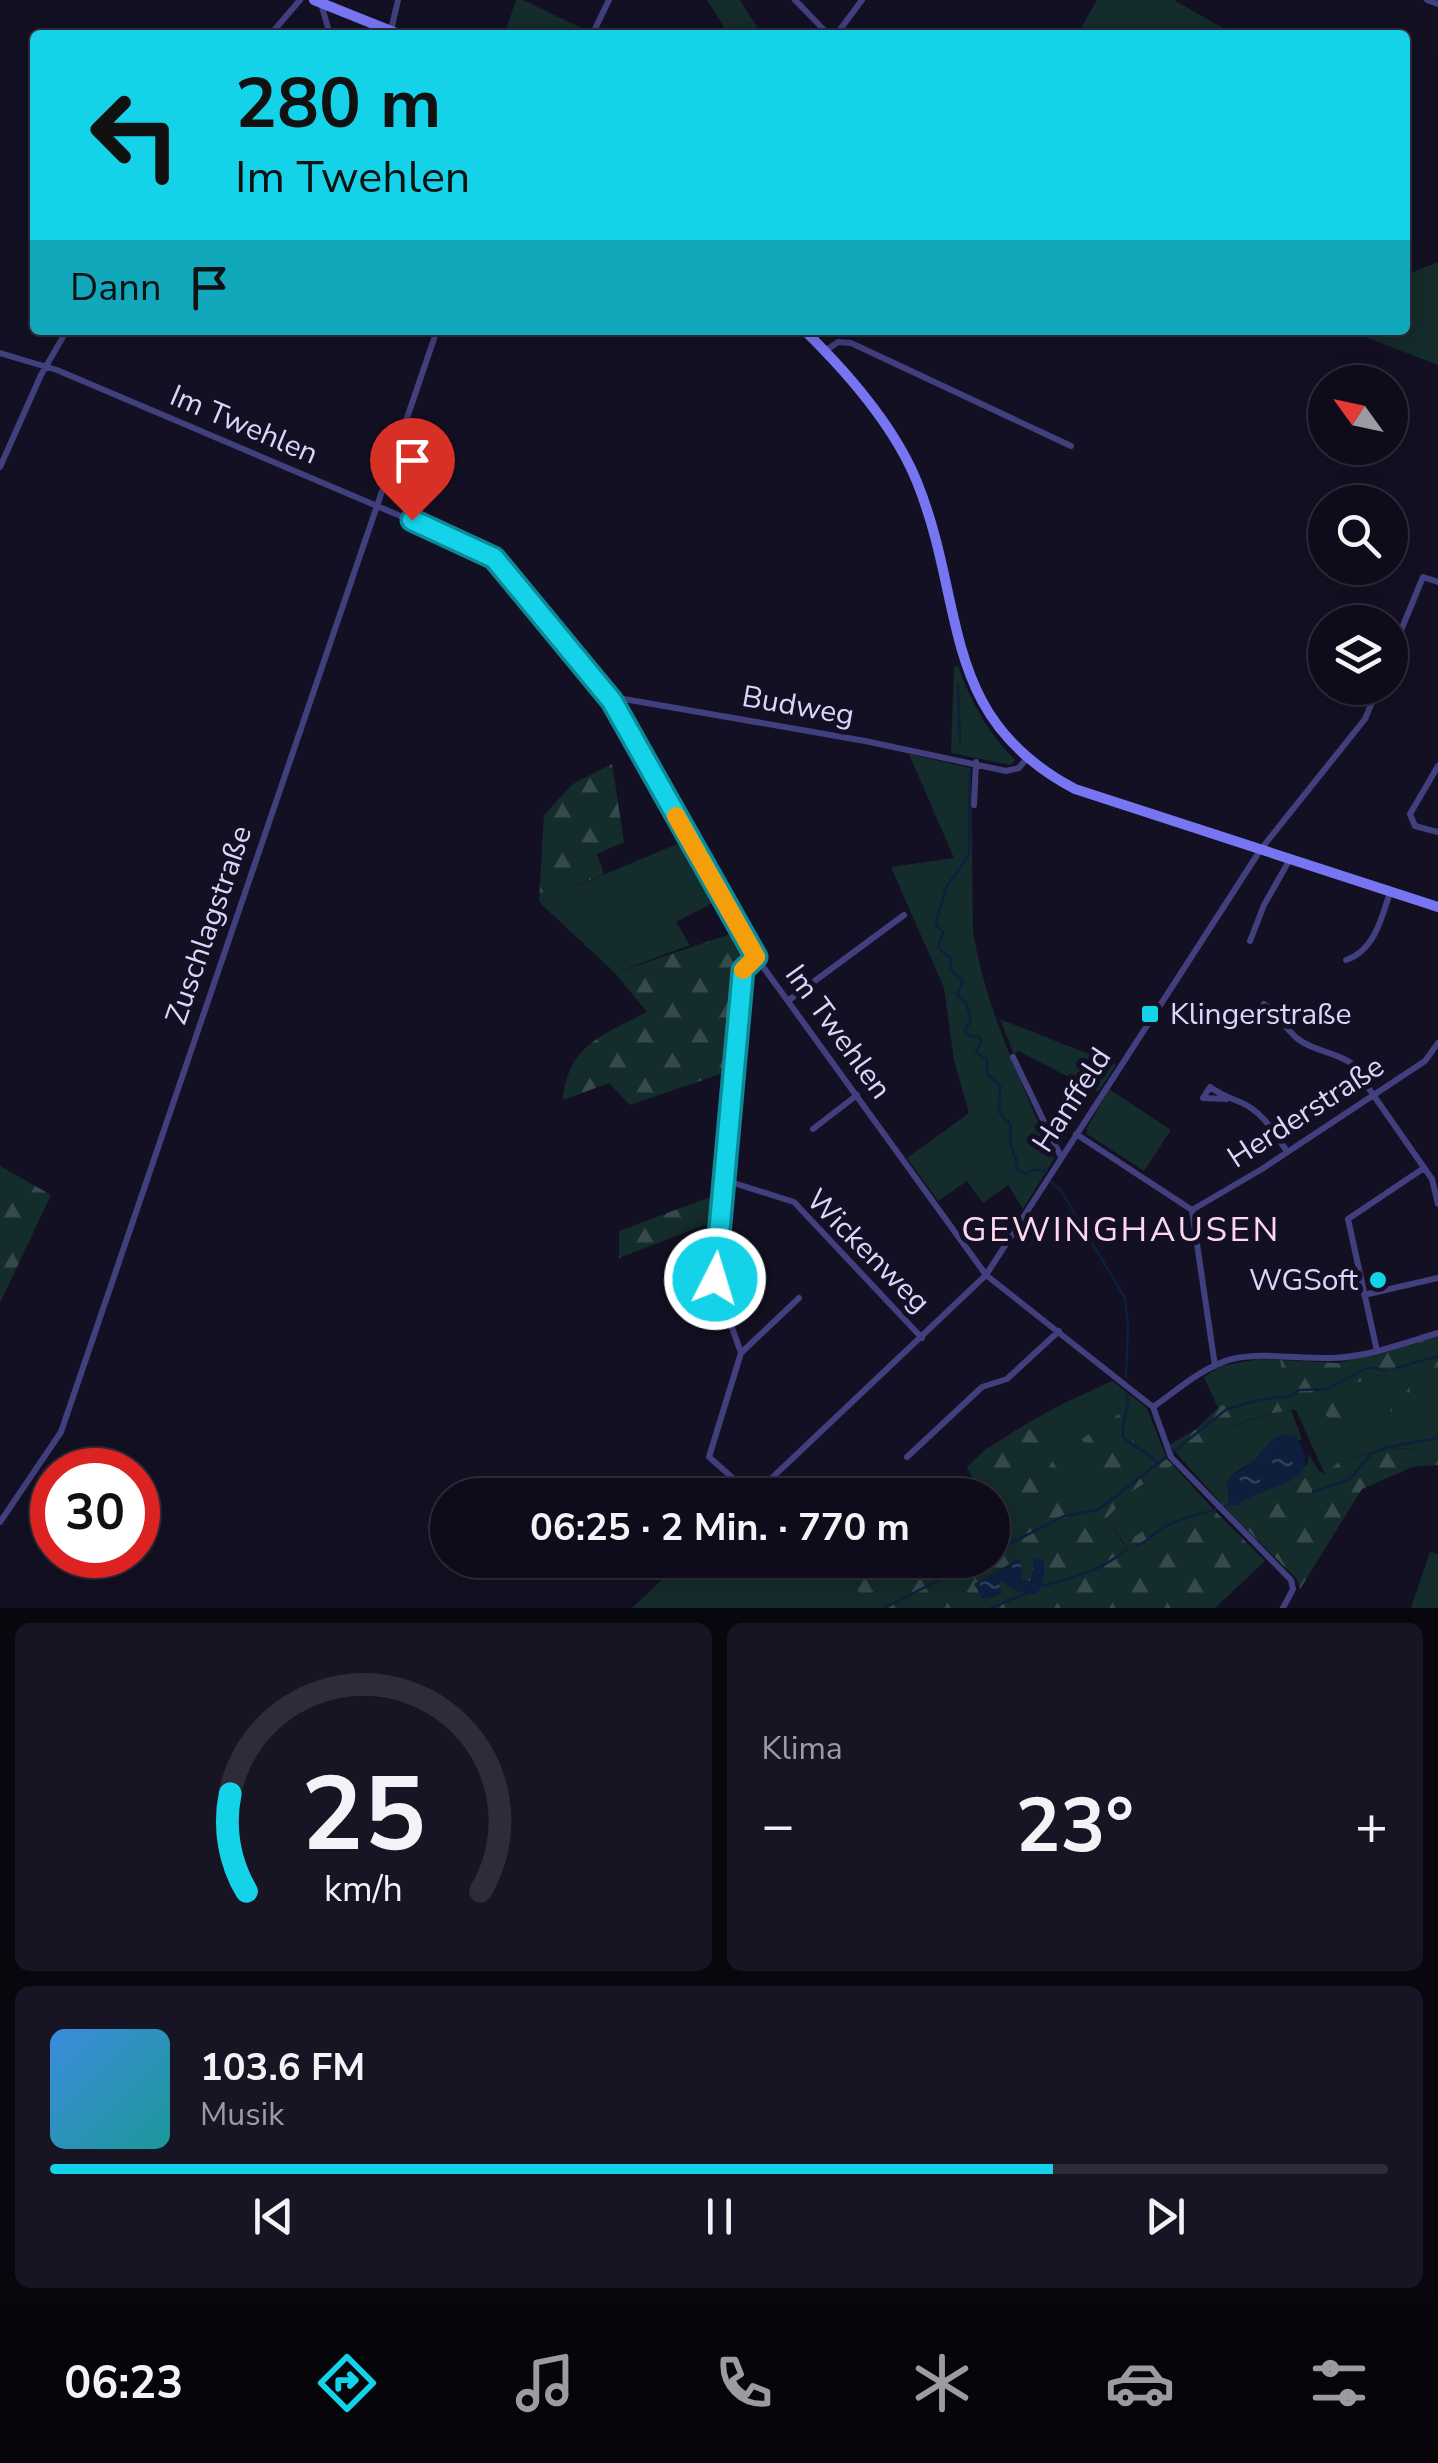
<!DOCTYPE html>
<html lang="de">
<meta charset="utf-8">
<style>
:root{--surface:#0e0c1a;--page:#171523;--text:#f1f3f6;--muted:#9b9ba2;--line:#2e2c39;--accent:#14d3e9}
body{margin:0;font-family:"Nunito Sans",sans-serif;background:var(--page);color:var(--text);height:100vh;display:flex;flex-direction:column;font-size:38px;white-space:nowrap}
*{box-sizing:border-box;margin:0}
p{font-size:32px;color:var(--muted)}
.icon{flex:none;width:55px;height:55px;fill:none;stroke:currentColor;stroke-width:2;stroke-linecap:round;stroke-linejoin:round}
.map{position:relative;height:1608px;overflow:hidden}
.sheet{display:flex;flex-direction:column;gap:15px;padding:15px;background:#08070e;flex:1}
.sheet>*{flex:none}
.top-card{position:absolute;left:30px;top:30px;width:1380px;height:305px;border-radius:10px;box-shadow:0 5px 25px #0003,0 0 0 2px var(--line);background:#14d3e9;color:#111;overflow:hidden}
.needle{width:65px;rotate:303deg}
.tools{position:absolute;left:1308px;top:365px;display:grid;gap:20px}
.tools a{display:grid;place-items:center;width:100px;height:100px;border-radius:50%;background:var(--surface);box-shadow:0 5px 25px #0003,0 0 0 2px var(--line);font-size:50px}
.speed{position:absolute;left:30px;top:1448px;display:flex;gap:20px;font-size:50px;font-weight:700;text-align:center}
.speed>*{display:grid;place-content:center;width:130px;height:130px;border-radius:50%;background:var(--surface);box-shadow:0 5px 25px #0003,0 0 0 2px var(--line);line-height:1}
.speed .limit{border:15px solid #d22;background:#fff;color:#111}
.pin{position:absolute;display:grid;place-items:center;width:85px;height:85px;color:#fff;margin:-102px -42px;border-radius:50% 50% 50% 0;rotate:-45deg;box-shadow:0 0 10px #0007}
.pin .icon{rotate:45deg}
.me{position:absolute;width:110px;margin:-55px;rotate:5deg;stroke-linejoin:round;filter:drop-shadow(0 0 8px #0008)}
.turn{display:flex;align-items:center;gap:35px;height:210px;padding:0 40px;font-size:45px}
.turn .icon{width:130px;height:130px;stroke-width:2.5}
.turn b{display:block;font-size:70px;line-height:85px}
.then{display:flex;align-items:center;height:95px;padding:0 40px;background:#0003;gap:20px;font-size:38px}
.big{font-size:75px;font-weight:700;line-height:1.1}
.sheet .widget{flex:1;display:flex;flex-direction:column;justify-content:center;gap:15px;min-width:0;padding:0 35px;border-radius:15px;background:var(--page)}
.sheet .dial{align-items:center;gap:0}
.dial svg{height:260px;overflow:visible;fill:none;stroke:var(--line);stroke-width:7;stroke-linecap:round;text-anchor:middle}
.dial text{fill:var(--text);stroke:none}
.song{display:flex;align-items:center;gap:30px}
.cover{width:120px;height:120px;border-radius:15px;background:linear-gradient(135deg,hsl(210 70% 55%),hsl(180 70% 35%))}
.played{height:10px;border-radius:5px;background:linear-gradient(90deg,var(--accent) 75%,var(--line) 75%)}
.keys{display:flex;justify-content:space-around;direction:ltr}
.heat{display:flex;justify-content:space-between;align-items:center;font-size:55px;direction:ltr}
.sheet .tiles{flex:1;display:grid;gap:15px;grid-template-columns:1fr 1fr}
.widget:last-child{grid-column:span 2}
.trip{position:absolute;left:430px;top:1478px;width:580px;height:100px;border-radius:50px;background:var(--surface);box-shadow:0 5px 25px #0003,0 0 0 2px var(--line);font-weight:700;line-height:100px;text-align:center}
.menu{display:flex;height:160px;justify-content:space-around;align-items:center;background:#06050a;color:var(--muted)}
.menu .icon{width:70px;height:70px}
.menu .current{color:var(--accent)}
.menu b{font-size:45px;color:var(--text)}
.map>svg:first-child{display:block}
.green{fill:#142c2b}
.forest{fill:url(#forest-firs);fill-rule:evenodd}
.water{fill:url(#water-ripples)}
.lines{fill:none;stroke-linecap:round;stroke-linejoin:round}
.stream{stroke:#0e1f3e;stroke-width:2.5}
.street{stroke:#423f7e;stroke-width:6}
.secondary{stroke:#7875f3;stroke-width:10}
.route-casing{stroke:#0d8997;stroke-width:25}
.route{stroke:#14d3e9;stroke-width:18}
.slow{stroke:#f59e0b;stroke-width:18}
.poi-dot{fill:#14d3e9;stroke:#131023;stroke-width:4}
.labels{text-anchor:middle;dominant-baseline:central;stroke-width:10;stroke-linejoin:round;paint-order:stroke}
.street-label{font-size:30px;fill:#dad5fb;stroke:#131023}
.poi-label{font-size:30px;fill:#dad5fb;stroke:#131023;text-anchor:start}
.quarter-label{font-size:35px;letter-spacing:2.5px;fill:#fcd7ee;stroke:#131023}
</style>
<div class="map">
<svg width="1438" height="1608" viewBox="0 0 1438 1608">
<defs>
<pattern id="forest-firs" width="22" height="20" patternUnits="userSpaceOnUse" patternTransform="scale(2.5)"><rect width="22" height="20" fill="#142c2b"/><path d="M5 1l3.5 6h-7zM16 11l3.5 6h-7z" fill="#364a4b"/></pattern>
<pattern id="water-ripples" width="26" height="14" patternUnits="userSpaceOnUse" patternTransform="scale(2.5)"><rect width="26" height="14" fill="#0e1f3e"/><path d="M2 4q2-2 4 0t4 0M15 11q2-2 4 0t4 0" fill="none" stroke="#303f5b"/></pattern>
</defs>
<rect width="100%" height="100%" fill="#131023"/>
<path class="green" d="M 516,0 L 523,0 L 586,30 L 584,35 L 504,35 Z
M 707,0 L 740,0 L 762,35 L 729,35 Z
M 1097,0 L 1174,0 L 1235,35 L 1077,35 Z
M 1438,262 L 1438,365 L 1347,330 L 1405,330 L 1405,275 Z
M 958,666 C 971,702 988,733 1015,760 L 1011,765 L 951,753 L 954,667 Z
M 909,754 L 971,768 L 973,931 C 986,1011 1023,1085 1054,1159 L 1023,1209 L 1008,1185 L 983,1203 L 967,1181 L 938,1201 L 907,1158 L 969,1113 L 954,1060 L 944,988 L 891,867 L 954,858 Z
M 684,841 L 717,901 L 676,922 L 690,945 L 615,973 L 539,902 Z
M 1000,1019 L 1116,1065 L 1098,1092 L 1018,1051 L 1014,1055 Z
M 1109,1089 L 1171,1130 L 1144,1171 L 1087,1134 L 1087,1128 Z
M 1259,1359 L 1280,1360 L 1286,1387 L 1218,1408 L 1204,1377 L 1221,1366 Z
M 1438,1368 L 1438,1442 L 1415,1449 L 1387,1447 L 1353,1458 L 1337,1389 L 1383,1374 L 1391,1412 L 1412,1408 L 1408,1378 Z
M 1112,1381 L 1147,1408 L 1167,1459 L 1149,1471 L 1136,1450 L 1106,1488 L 1081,1505 L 1133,1608 L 632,1608 L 682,1560 L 840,1560 L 847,1567 L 862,1560 L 992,1560 L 992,1495 L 981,1495 L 967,1467 C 1008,1429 1061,1404 1112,1381 Z
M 1291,1410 L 1302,1439 L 1299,1441 L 1295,1436 L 1236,1472 L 1220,1488 L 1191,1460 C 1223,1427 1246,1418 1291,1410 Z
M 1296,1410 L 1321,1410 L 1333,1423 L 1343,1459 L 1325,1475 Z
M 1173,1465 L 1212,1508 L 1148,1528 L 1124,1544 L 1108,1517 L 1131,1492 Z
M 1430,1552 L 1438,1554 L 1438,1608 L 1411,1608 Z"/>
<path class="forest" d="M 612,764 L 624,842 L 597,854 L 604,874 L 539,902 L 544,815 L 573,784 Z
M 736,932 L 744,950 L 738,973 L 729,1071 L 630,1105 L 609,1083 L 563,1100 C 568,1044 604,1035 647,1012 L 615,973 Z
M 0,1166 L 51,1195 L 0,1303 Z
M 718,1194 L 715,1221 L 619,1258 L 619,1231 Z
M 1438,1337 L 1438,1368 L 1408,1378 L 1413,1408 L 1391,1412 L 1383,1374 L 1338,1389 L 1353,1458 L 1388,1448 L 1415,1449 L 1438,1442 L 1438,1465 L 1412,1467 L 1362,1489 L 1300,1589 L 1297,1579 L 1231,1514 L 1169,1445 L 1195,1430 L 1220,1406 L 1285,1387 L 1280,1360 L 1338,1363 ZM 1291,1410 L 1321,1410 L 1333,1423 L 1343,1459 L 1324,1474 L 1318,1470 L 1309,1454 L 1307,1465 L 1264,1491 L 1229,1503 L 1227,1482 L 1220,1487 L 1192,1460 C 1223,1427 1246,1417 1291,1410 Z
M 1119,1414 L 1149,1471 L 1167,1459 L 1173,1465 L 1131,1492 L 1108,1517 L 1123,1544 L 1148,1528 L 1212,1508 L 1265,1561 L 1215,1608 L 868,1608 L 854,1583 L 881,1560 L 992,1560 L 992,1495 L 981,1495 L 967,1467 L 986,1449 L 1027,1425 L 1082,1504 L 1106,1488 L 1082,1439 Z"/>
<path class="water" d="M 1285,1434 L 1295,1436 C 1331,1487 1264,1482 1237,1506 L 1229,1504 L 1227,1482 C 1234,1474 1239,1472 1247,1466 C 1263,1455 1265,1439 1285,1434 Z
M 1020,1558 L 1022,1579 L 1030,1581 L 1034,1558 L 1044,1561 L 1044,1580 L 1037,1594 C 1023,1594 1012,1592 1003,1581 L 999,1584 L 1002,1594 L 983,1599 L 974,1584 Z"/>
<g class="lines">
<path class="stream" d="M 958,686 L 960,744
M 970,772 L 969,855 L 947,886 L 935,924 L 943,932 L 938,948 L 951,958 L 950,969 L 963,981 L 957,994 L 966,1003 L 971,1020 L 965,1030 L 970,1036 L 979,1037 L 981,1041 L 976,1053 L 987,1059 L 987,1074 L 1000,1086 L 999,1112 L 1011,1125 C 1009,1136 1010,1150 1017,1160 L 1016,1170 L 1027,1174 L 1032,1170 L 1047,1171
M 1051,1182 L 1060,1189 L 1125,1298 L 1128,1324 L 1126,1377
M 1396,1368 L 1438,1356
M 1126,1392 C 1132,1409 1120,1420 1123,1437 C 1134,1448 1147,1450 1158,1463
M 1173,1452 L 1227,1409 L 1264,1399 L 1291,1396 L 1299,1390 L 1327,1389 L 1369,1367 L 1386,1371
M 1313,1492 L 1350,1479 L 1371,1454 L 1388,1447 L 1438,1438
M 1137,1546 C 1151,1540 1153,1533 1164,1527 C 1184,1516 1209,1514 1229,1504
M 992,1553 L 1064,1516 L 1098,1510 L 1166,1457
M 1038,1587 C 1072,1578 1100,1572 1127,1549
M 884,1608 L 978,1560
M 991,1608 L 1027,1593"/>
<path class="street" d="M 795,0 L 829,35
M 1427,0 L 1438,4
M 321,3 L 330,35
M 391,30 L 398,0
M 270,35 L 300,0
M 592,35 L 609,0
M 836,35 L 862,0
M 825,351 L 838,342 L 851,343 L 1071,446
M 0,353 L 57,370 L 483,551 L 494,558 L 612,701 L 756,957 L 986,1275 L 1153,1407 L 1171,1457 L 1291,1580 L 1293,1589 L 1283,1608
M 0,467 L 41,375 L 67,330
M 1390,657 L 1423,577 L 1438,582
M 612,701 L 618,698 L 865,741 L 1006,771 L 1019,768 L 1027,758
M 1438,766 L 1410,814 L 1415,826 L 1438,832
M 974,805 L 976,762
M 1250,941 L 1264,905 L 1290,859
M 1346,960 C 1374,951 1382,918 1390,892
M 789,1000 L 904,915
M 1284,1023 L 1257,1014 L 1264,1004 C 1278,1013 1285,1029 1298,1039 C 1313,1051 1335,1052 1351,1063 L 1432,1179 L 1438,1204
M 1013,1057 L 1061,1157
M 1226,1099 L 1203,1098 L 1210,1087 C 1221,1095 1228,1097 1240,1102 C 1262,1111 1273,1131 1286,1150
M 813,1129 L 857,1095
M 1076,1134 L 1192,1210 L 1215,1366
M 724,1180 L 794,1202 L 922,1338
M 1192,1210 L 1262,1169 L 1425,1061 L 1438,1043
M 1364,1295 L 1438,1278
M 1377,1351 L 1348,1219 L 1424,1168
M 741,1353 L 799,1298
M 1153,1407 C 1176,1391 1204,1366 1232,1359 C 1265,1352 1299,1359 1333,1358 C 1368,1357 1404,1343 1438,1333
M 907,1457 L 982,1387 L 1007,1379 L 1059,1331
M 752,1495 L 709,1457 L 741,1353 L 715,1279 L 743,970 L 756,957
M 754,1495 L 986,1275 L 1261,849 L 1365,719 L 1378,688
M 0,1522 L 61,1432 L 437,330"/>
<path class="secondary" d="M 314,0 L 401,35
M 804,330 C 848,373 894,425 917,482 C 967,606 938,717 1075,789 L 1438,907"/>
</g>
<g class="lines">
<defs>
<path id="route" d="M 412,520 L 494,558 L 612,701 L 756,957 L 743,970 L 715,1279"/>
</defs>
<use href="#route" class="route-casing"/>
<use href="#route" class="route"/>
<path class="slow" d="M 676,816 L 756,957 L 743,970"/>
</g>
<g class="poi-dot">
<rect x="1140" y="1004" width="20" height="20" rx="5"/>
<circle cx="1378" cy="1280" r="10"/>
</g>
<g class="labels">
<g class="street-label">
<text transform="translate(244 425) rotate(23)">Im Twehlen</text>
<text transform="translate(798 706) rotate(10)">Budweg</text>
<text transform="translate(209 925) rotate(-71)">Zuschlagstraße</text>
<text transform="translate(838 1032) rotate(54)">Im Twehlen</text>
<text transform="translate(1072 1100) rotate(-57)">Hanffeld</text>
<text transform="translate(1306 1112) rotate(-33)">Herderstraße</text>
<text transform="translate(868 1251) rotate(45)">Wickenweg</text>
</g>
<g class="poi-label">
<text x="1170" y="1014">Klingerstraße</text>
<text x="1358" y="1280" text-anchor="end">WGSoft</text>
</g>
<g class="quarter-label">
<text x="1121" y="1229">GEWINGHAUSEN</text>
</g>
</g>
</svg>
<div class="tools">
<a><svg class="needle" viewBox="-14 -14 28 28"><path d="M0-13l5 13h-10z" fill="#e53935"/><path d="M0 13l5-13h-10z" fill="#9b9ba2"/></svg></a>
<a><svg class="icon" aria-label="search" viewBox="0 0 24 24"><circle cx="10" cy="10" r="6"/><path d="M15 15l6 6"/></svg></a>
<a><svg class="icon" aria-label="layers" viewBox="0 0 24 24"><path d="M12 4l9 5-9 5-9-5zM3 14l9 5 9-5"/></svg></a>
</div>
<div class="speed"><div class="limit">30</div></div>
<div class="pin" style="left:412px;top:520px;background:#d93025"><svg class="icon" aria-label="arrive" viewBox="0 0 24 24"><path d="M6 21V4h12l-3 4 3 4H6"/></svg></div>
<svg class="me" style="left:715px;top:1279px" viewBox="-20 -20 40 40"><circle r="17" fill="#14d3e9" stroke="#fff" stroke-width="3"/><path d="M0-11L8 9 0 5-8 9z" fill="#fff"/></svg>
<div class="trip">06:25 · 2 Min. · 770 m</div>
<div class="top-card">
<div class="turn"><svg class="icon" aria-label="left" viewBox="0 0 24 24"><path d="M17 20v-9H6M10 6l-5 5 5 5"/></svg><div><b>280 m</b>Im Twehlen</div></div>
<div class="then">Dann<svg class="icon" aria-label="arrive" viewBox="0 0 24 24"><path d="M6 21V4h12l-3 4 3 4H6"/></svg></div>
</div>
</div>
<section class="sheet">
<div class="tiles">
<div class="widget dial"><svg viewBox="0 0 100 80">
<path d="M14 69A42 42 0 1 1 86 69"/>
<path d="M14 69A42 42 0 0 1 9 39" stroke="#14d3e9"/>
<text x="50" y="56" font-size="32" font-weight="700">25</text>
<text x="50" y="72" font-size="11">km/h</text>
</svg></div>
<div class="widget"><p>Klima</p>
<div class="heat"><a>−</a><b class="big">23°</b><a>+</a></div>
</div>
<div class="widget">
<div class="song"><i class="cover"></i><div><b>103.6 FM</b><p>Musik</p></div></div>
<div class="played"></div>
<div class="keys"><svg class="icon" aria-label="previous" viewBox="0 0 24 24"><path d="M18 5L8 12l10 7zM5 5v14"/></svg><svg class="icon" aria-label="pause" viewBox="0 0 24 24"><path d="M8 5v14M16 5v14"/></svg><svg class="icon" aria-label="next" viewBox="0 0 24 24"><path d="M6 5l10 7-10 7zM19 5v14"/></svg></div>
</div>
</div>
</section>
<nav class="menu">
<b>06:23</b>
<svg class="icon current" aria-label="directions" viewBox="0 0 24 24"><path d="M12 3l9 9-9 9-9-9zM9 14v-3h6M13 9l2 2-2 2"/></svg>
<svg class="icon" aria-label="music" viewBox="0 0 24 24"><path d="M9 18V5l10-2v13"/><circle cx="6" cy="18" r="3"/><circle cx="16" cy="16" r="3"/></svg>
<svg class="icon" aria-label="phone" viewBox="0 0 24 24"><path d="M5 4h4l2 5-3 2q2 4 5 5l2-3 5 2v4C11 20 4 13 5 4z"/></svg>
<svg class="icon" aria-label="climate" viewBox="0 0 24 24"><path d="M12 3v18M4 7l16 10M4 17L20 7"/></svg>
<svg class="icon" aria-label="car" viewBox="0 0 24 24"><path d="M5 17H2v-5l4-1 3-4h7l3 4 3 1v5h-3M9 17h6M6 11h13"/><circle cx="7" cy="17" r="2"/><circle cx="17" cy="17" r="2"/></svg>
<svg class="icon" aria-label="filters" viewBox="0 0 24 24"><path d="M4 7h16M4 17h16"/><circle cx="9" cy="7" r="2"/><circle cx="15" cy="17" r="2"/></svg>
</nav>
